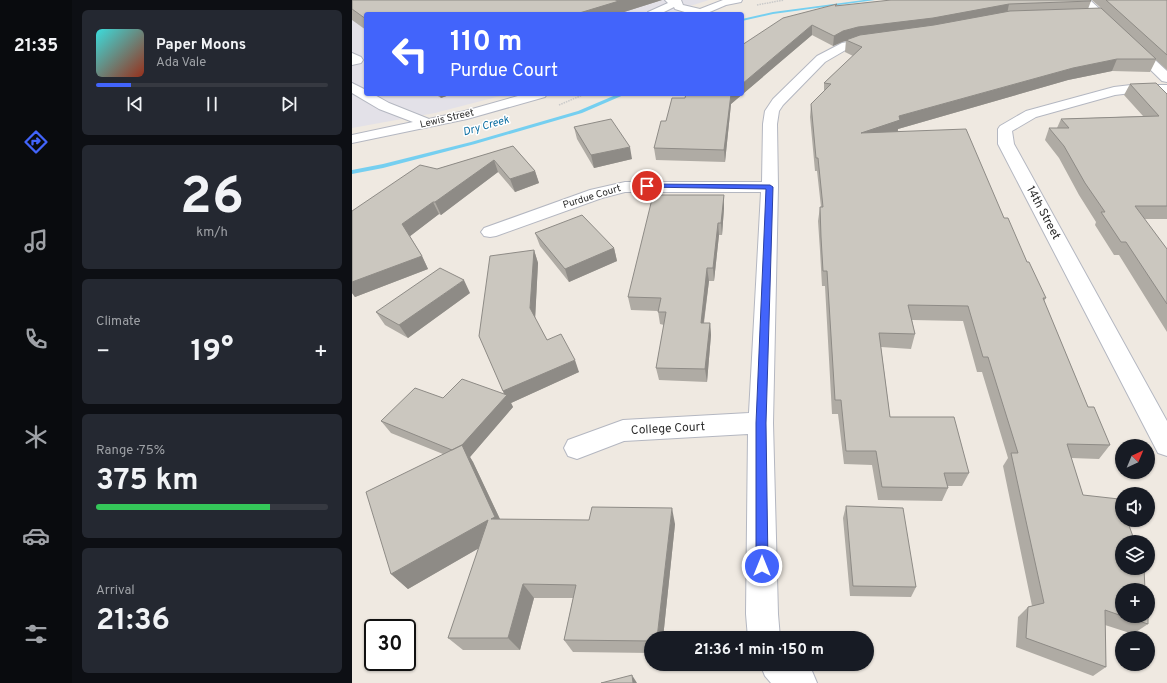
<!DOCTYPE html>
<meta charset="utf-8">
<style>
:root{--surface:#171b24;--page:#242831;--text:#f1f3f6;--muted:#9ea1a6;--line:#363941;--accent:#4264fb}
body{margin:0;font-family:Overpass,sans-serif;background:var(--page);color:var(--text);height:100vh;display:flex;flex-direction:column;font-size:15px;white-space:nowrap}
*{box-sizing:border-box;margin:0}
p{font-size:13px;color:var(--muted)}
.icon{flex:none;width:22px;height:22px;fill:none;stroke:currentColor;stroke-width:2;stroke-linecap:round;stroke-linejoin:round}
.map{position:relative;flex:1;overflow:hidden}
.sheet{display:flex;flex-direction:column;gap:10px;padding:10px;background:#0d0f14;width:280px}
.sheet>*{flex:none}
.top-card{position:absolute;left:12px;top:12px;width:380px;height:84px;border-radius:4px;box-shadow:0 1px 3px #0004;background:#4264fb;color:#fff;overflow:hidden}
.needle{width:26px;rotate:44deg}
.buttons{position:absolute;left:763px;top:439px;display:grid;gap:8px}
.buttons a{display:grid;place-items:center;width:40px;height:40px;border-radius:50%;background:var(--surface);box-shadow:0 1px 3px #0004;font-size:20px}
.speed{position:absolute;left:12px;top:619px;display:flex;gap:8px;font-size:20px;font-weight:700;text-align:center}
.speed>*{display:grid;place-content:center;width:52px;height:52px;border-radius:50%;background:var(--surface);box-shadow:0 1px 3px #0004;line-height:1}
.speed .limit{border:2px solid #111;border-radius:6px;background:#fff;color:#111}
.pin{position:absolute;display:grid;place-items:center;width:34px;height:34px;color:#fff;margin:-17px;border:2px solid #fff;border-radius:50%;box-shadow:0 1px 4px #0007}
.me{position:absolute;width:44px;margin:-22px;rotate:0deg;stroke-linejoin:round;filter:drop-shadow(0 0 3px #0008)}
.turn{display:flex;align-items:center;gap:14px;height:84px;padding:0 20px;font-size:18px}
.turn .icon{width:52px;height:52px;stroke-width:2.5}
.turn b{display:block;font-size:28px;line-height:34px}
.big{font-size:30px;font-weight:700;line-height:1.1}
.sheet .widget{flex:1;display:flex;flex-direction:column;justify-content:center;gap:6px;min-width:0;padding:0 14px;border-radius:6px;background:var(--page)}
.sheet .dial{align-items:center;gap:0}
.dial b{font-size:52px;line-height:1}
.song{display:flex;align-items:center;gap:12px}
.cover{width:48px;height:48px;border-radius:6px;background:linear-gradient(135deg,hsl(180 70% 55%),hsl(10 70% 35%))}
.played{height:4px;border-radius:2px;background:linear-gradient(90deg,var(--accent) 15%,var(--line) 15%)}
.keys{display:flex;justify-content:space-around;direction:ltr}
.heat{display:flex;justify-content:space-between;align-items:center;font-size:22px;direction:ltr}
.charge{height:6px;border-radius:3px;background:linear-gradient(90deg,#34c759 75%,var(--line) 0)}
.trip{position:absolute;left:292px;top:631px;width:230px;height:40px;border-radius:20px;background:var(--surface);box-shadow:0 1px 3px #0004;font-weight:700;line-height:40px;text-align:center}
main{display:flex;flex:1;min-height:0}
.tabs{display:flex;flex-direction:column;width:72px;justify-content:space-around;align-items:center;background:#090b0e;color:var(--muted)}
.tabs .icon{width:28px;height:28px}
.tabs .current{color:var(--accent)}
.tabs b{font-size:18px;color:var(--text)}
.map>svg:first-child{display:block}
.industrial{fill:#e3e1e8}
.lines{fill:none;stroke-linecap:round;stroke-linejoin:round}
.stream{fill:#75cff0;fill-rule:evenodd}
.minor-casing{stroke:#b4b7c1;stroke-width:2}
.path{stroke:#c9c9c9;stroke-width:1.5;stroke-dasharray:1.5 1;stroke-linecap:butt}
.minor{fill:#fff;fill-rule:evenodd}
.wall{fill:#afaba4}
.shaded-wall{fill:#8e8b86}
.building{fill:#cbc7bf;stroke:#8e8b86}
.route{fill:#4264fb;stroke:#2b41a3}
.labels{text-anchor:middle;dominant-baseline:central;stroke-width:3;stroke-linejoin:round;paint-order:stroke}
.far-street-label{font-size:10px;fill:#2e2e2e;stroke:#fff}
.far-water-label{font-size:11px;font-style:italic;fill:#0d6fa3;stroke:#fff}
.street-label{font-size:12px;fill:#2e2e2e;stroke:#fff}
</style>
<main>
<nav class="tabs">
<b>21:35</b>
<svg class="icon current" aria-label="directions" viewBox="0 0 24 24"><path d="M12 3l9 9-9 9-9-9zM9 14v-3h6M13 9l2 2-2 2"/></svg>
<svg class="icon" aria-label="music" viewBox="0 0 24 24"><path d="M9 18V5l10-2v13"/><circle cx="6" cy="18" r="3"/><circle cx="16" cy="16" r="3"/></svg>
<svg class="icon" aria-label="phone" viewBox="0 0 24 24"><path d="M5 4h4l2 5-3 2q2 4 5 5l2-3 5 2v4C11 20 4 13 5 4z"/></svg>
<svg class="icon" aria-label="climate" viewBox="0 0 24 24"><path d="M12 3v18M4 7l16 10M4 17L20 7"/></svg>
<svg class="icon" aria-label="car" viewBox="0 0 24 24"><path d="M5 17H2v-5l4-1 3-4h7l3 4 3 1v5h-3M9 17h6M6 11h13"/><circle cx="7" cy="17" r="2"/><circle cx="17" cy="17" r="2"/></svg>
<svg class="icon" aria-label="filters" viewBox="0 0 24 24"><path d="M4 7h16M4 17h16"/><circle cx="9" cy="7" r="2"/><circle cx="15" cy="17" r="2"/></svg>
</nav>
<section class="sheet">
<div class="widget">
<div class="song"><i class="cover"></i><div><b>Paper Moons</b><p>Ada Vale</p></div></div>
<div class="played"></div>
<div class="keys"><svg class="icon" aria-label="previous" viewBox="0 0 24 24"><path d="M18 5L8 12l10 7zM5 5v14"/></svg><svg class="icon" aria-label="pause" viewBox="0 0 24 24"><path d="M8 5v14M16 5v14"/></svg><svg class="icon" aria-label="next" viewBox="0 0 24 24"><path d="M6 5l10 7-10 7zM19 5v14"/></svg></div>
</div>
<div class="widget dial"><b>26</b><p>km/h</p></div>
<div class="widget"><p>Climate</p>
<div class="heat"><a>−</a><b class="big">19°</b><a>+</a></div>
</div>
<div class="widget"><p>Range · 75%</p><b class="big">375 km</b><div class="charge"></div></div>
<div class="widget"><p>Arrival</p><b class="big">21:36</b></div>
</section>
<div class="map">
<svg width="815" height="683" viewBox="0 0 815 683">
<rect width="100%" height="100%" fill="#efe9e1"/>
<path class="industrial" d="M 0,0 L 357,0 L 335,7 L 322,14 L 14,14 L 14,94 L 156,94 L 83,113 L 0,128 Z"/>
<g class="lines">
<path class="stream" d="M 512,0 L 523,0 L 421,14 L 390,21 L 390,19 L 421,12 Z
M 266,94 L 274,94 L 230,113 L 123,144 L 31,168 L 0,174 L 0,170 L 31,164 L 119,142 L 226,111 Z"/>
<defs>
<path id="minor" d="M 313,0 L 329,0 L 331,5 L 348,9 L 371,0 L 390,0 L 389,2 L 374,5 L 353,14 L 339,14 L 323,9 L 322,7 L 308,14 L 295,14 L 296,12 L 316,3 Z
M 727,0 L 738,0 L 815,71 L 815,82 L 810,81 Z
M 523,37 L 527,38 L 529,40 L 527,42 L 497,48 L 473,62 L 431,105 L 427,111 L 425,124 L 426,187 L 421,423 L 426,614 L 428,638 L 396,638 L 394,614 L 396,434 L 272,441 L 225,459 L 216,456 L 212,448 L 216,440 L 271,420 L 397,413 L 409,192 L 273,192 L 250,198 L 144,236 L 138,237 L 132,236 L 129,232 L 132,228 L 238,190 L 273,182 L 410,182 L 411,124 L 413,111 L 421,99 L 465,56 L 490,43 Z
M 0,53 L 9,57 L 11,60 L 9,63 L 0,65 Z
M 0,83 L 14,90 L 14,94 L 21,94 L 37,103 L 77,119 L 113,111 L 173,94 L 195,94 L 193,97 L 115,119 L 0,143 L 0,135 L 61,122 L 27,109 L 0,93 Z
M 779,85 L 815,85 L 815,93 L 779,93 L 763,95 L 684,117 L 660,131 L 662,144 L 815,421 L 815,456 L 806,453 L 646,144 L 646,129 L 648,126 L 674,111 L 762,87 Z
M 408,664 L 447,664 L 450,667 L 460,671 L 465,683 L 419,683 L 413,676 Z"/>
</defs>
<use href="#minor" class="minor-casing"/>
<path class="path" d="M 405,5 L 432,0
M 207,105 L 233,94"/>
<use href="#minor" class="minor"/>
</g>
<path class="wall" d="M 0,0 L 310,0 L 269,13 L 14,14 L 14,30 L 0,20 Z
M 740,0 L 815,0 L 815,70 L 804,60 L 798,72 L 760,71 L 716,80 L 546,129 L 546,132 L 652,218 L 694,298 L 692,301 L 736,407 L 758,445 L 747,459 L 719,458 L 731,495 L 770,590 L 770,616 L 796,616 L 796,624 L 781,634 L 753,625 L 754,667 L 741,676 L 664,647 L 666,617 L 676,607 L 680,606 L 651,466 L 656,458 L 630,372 L 625,372 L 611,321 L 560,320 L 563,334 L 559,349 L 529,347 L 538,417 L 617,473 L 610,486 L 595,486 L 596,488 L 590,501 L 526,500 L 520,465 L 492,464 L 486,414 L 480,414 L 473,286 L 470,286 L 468,251 L 466,221 L 468,207 L 469,207 L 465,171 L 463,171 L 458,117 L 459,104 L 472,91 L 472,83 L 501,56 L 493,52 L 494,40 L 490,42 L 481,46 L 460,35 L 379,104 L 373,162 L 304,160 L 302,148 L 314,121 L 333,98 L 390,45 L 485,5 L 739,1 L 736,9 L 749,8 Z
M 778,84 L 815,94 L 815,219 L 792,219 L 815,249 L 815,332 L 767,255 L 762,255 L 743,225 L 744,222 L 727,195 L 707,158 L 693,140 L 697,128 L 705,128 L 709,119 L 791,116 L 772,95 Z
M 83,94 L 100,94 L 89,98 Z
M 222,127 L 280,159 L 242,168 L 225,139 Z
M 161,146 L 183,171 L 187,183 L 163,192 L 146,172 L 89,215 L 87,214 L 58,236 L 70,256 L 76,269 L 3,297 L 0,293 L 0,211 L 85,169 Z
M 372,195 L 372,208 L 370,235 L 367,235 L 362,281 L 357,281 L 352,323 L 358,323 L 359,335 L 355,382 L 307,380 L 304,368 L 312,325 L 308,324 L 306,311 L 279,310 L 276,297 Z
M 183,233 L 262,248 L 265,261 L 217,282 L 188,246 Z
M 182,250 L 186,263 L 183,318 L 195,340 L 227,372 L 159,403 L 161,407 L 118,457 L 121,462 L 148,519 L 323,524 L 311,638 L 299,638 L 299,653 L 221,652 L 212,640 L 221,598 L 182,598 L 168,650 L 111,650 L 96,638 L 127,548 L 56,589 L 39,574 L 91,454 L 39,433 L 29,421 L 91,398 L 152,394 L 151,391 Z
M 118,293 L 56,338 L 33,325 L 24,312 Z
M 494,506 L 564,587 L 559,597 L 498,596 L 491,518 Z"/>
<path class="shaded-wall" d="M 261,0 L 310,0 L 269,13 L 269,14 L 224,14 Z
M 657,4 L 655,14 L 505,38 L 490,42 L 481,46 L 482,36 L 491,31 L 506,27 Z
M 460,25 L 460,35 L 379,104 L 373,162 L 372,150 L 379,94 L 390,94 L 390,84 Z
M 765,59 L 760,71 L 716,80 L 546,129 L 545,134 L 509,133 L 547,116 L 721,68 Z
M 87,94 L 100,94 L 89,98 Z
M 278,147 L 280,159 L 242,168 L 239,155 Z
M 142,160 L 146,172 L 89,215 L 83,202 Z
M 183,171 L 187,183 L 163,192 L 158,179 Z
M 372,195 L 372,208 L 370,235 L 369,223 Z
M 81,202 L 87,214 L 57,237 L 50,224 Z
M 366,223 L 367,235 L 362,281 L 361,268 Z
M 262,248 L 265,261 L 217,282 L 213,269 Z
M 182,250 L 186,263 L 183,321 L 178,308 Z
M 70,256 L 76,269 L 3,297 L 0,293 L 0,282 Z
M 355,268 L 357,281 L 350,335 L 349,323 Z
M 112,280 L 118,293 L 56,338 L 47,325 Z
M 358,323 L 359,335 L 355,382 L 353,369 Z
M 223,360 L 227,372 L 159,403 L 161,407 L 118,457 L 121,462 L 154,532 L 139,519 L 104,451 L 153,396 L 151,391 Z
M 320,508 L 323,524 L 311,638 L 305,638 Z
M 136,520 L 148,536 L 56,589 L 39,574 Z
M 171,584 L 182,598 L 168,650 L 156,638 Z
M 280,675 L 285,683 L 281,683 Z"/>
<path class="building" d="M 0,0 L 263,0 L 267,1 L 224,14 L 14,14 L 14,19 L 0,9 Z
M 539,0 L 738,0 L 739,1 L 657,4 L 581,18 L 506,27 L 491,31 L 482,36 L 460,25 L 390,84 L 390,45 L 431,18 L 485,4 L 483,6 Z
M 754,0 L 815,0 L 815,55 Z
M 749,8 L 804,59 L 765,59 L 721,68 L 547,116 L 548,120 L 509,133 L 614,129 L 652,218 L 656,218 L 675,262 L 677,262 L 694,298 L 691,298 L 736,407 L 742,407 L 758,445 L 715,444 L 731,495 L 767,499 L 770,506 L 770,520 L 775,520 L 783,542 L 770,542 L 770,568 L 792,568 L 793,590 L 770,590 L 770,616 L 753,610 L 754,667 L 674,638 L 676,607 L 692,603 L 659,453 L 666,453 L 636,357 L 631,357 L 616,306 L 556,305 L 563,334 L 527,333 L 538,417 L 602,417 L 617,473 L 592,473 L 596,488 L 530,487 L 524,451 L 494,451 L 489,400 L 483,400 L 475,271 L 471,271 L 469,237 L 468,207 L 471,207 L 466,158 L 464,158 L 459,104 L 479,84 L 472,83 L 510,47 L 494,40 L 508,35 L 582,25 L 658,11 Z
M 804,83 L 815,94 L 815,206 L 783,206 L 815,249 L 815,304 L 774,242 L 769,242 L 749,212 L 753,212 L 733,183 L 712,146 L 697,128 L 717,128 L 709,119 L 807,116 L 778,84 Z
M 334,94 L 379,94 L 372,150 L 302,148 L 309,121 L 314,121 L 320,98 L 333,98 Z
M 259,119 L 278,147 L 239,155 L 222,127 Z
M 161,146 L 183,171 L 158,179 L 142,160 L 83,202 L 81,202 L 50,224 L 70,256 L 0,282 L 0,211 L 68,165 L 85,169 Z
M 301,195 L 372,195 L 369,223 L 366,223 L 361,268 L 355,268 L 349,323 L 358,323 L 353,369 L 304,368 L 314,312 L 306,312 L 309,298 L 276,297 Z
M 230,215 L 262,248 L 213,269 L 183,233 Z
M 182,250 L 178,308 L 195,340 L 209,334 L 223,360 L 151,391 L 127,336 L 138,256 Z
M 88,268 L 112,280 L 47,325 L 24,312 Z
M 110,379 L 155,395 L 110,445 L 100,450 L 29,421 L 63,388 L 91,398 Z
M 110,445 L 143,517 L 139,519 L 237,520 L 240,507 L 320,508 L 305,638 L 299,638 L 299,641 L 212,640 L 224,585 L 171,584 L 156,638 L 96,638 L 136,520 L 39,574 L 14,492 Z
M 494,506 L 551,508 L 564,587 L 501,586 Z
M 771,616 L 796,616 L 796,624 Z
M 280,675 L 281,683 L 249,683 Z"/>
<path class="route" d="M 295,184 L 418,185 L 421,187 L 414,423 L 416,566 L 414,571 L 410,573 L 406,571 L 404,566 L 404,423 L 414,189 L 292,187 L 291,186 Z"/>
<g class="labels">
<g class="far-street-label">
<text transform="translate(95 119) rotate(-13)">Lewis Street</text>
<text transform="translate(240 197) rotate(-17)">Purdue Court</text>
</g>
<g class="far-water-label">
<text transform="translate(134 126) rotate(-16)">Dry Creek</text>
</g>
<g class="street-label">
<text transform="translate(691 213) rotate(62)">14th Street</text>
<text transform="translate(316 429) rotate(-3)">College Court</text>
</g>
</g>
</svg>
<div class="buttons">
<a><svg class="needle" viewBox="-14 -14 28 28"><path d="M0-13l5 13h-10z" fill="#e53935"/><path d="M0 13l5-13h-10z" fill="#9ea1a6"/></svg></a>
<a><svg class="icon" aria-label="sound" viewBox="0 0 24 24"><path d="M4 9h4l5-4v14l-5-4H4zM17 9q2 3 0 6"/></svg></a>
<a><svg class="icon" aria-label="layers" viewBox="0 0 24 24"><path d="M12 4l9 5-9 5-9-5zM3 14l9 5 9-5"/></svg></a>
<a>+</a>
<a>−</a>
</div>
<div class="speed"><div class="limit">30</div></div>
<div class="pin" style="left:295px;top:186px;background:#d93025"><svg class="icon" aria-label="arrive" viewBox="0 0 24 24"><path d="M6 21V4h12l-3 4 3 4H6"/></svg></div>
<svg class="me" style="left:410px;top:566px" viewBox="-20 -20 40 40"><circle r="17" fill="#4264fb" stroke="#fff" stroke-width="3"/><path d="M0-11L8 9 0 5-8 9z" fill="#fff"/></svg>
<div class="trip">21:36 · 1 min · 150 m</div>
<div class="top-card">
<div class="turn"><svg class="icon" aria-label="left" viewBox="0 0 24 24"><path d="M17 20v-9H6M10 6l-5 5 5 5"/></svg><div><b>110 m</b>Purdue Court</div></div>
</div>
</div>
</main>
